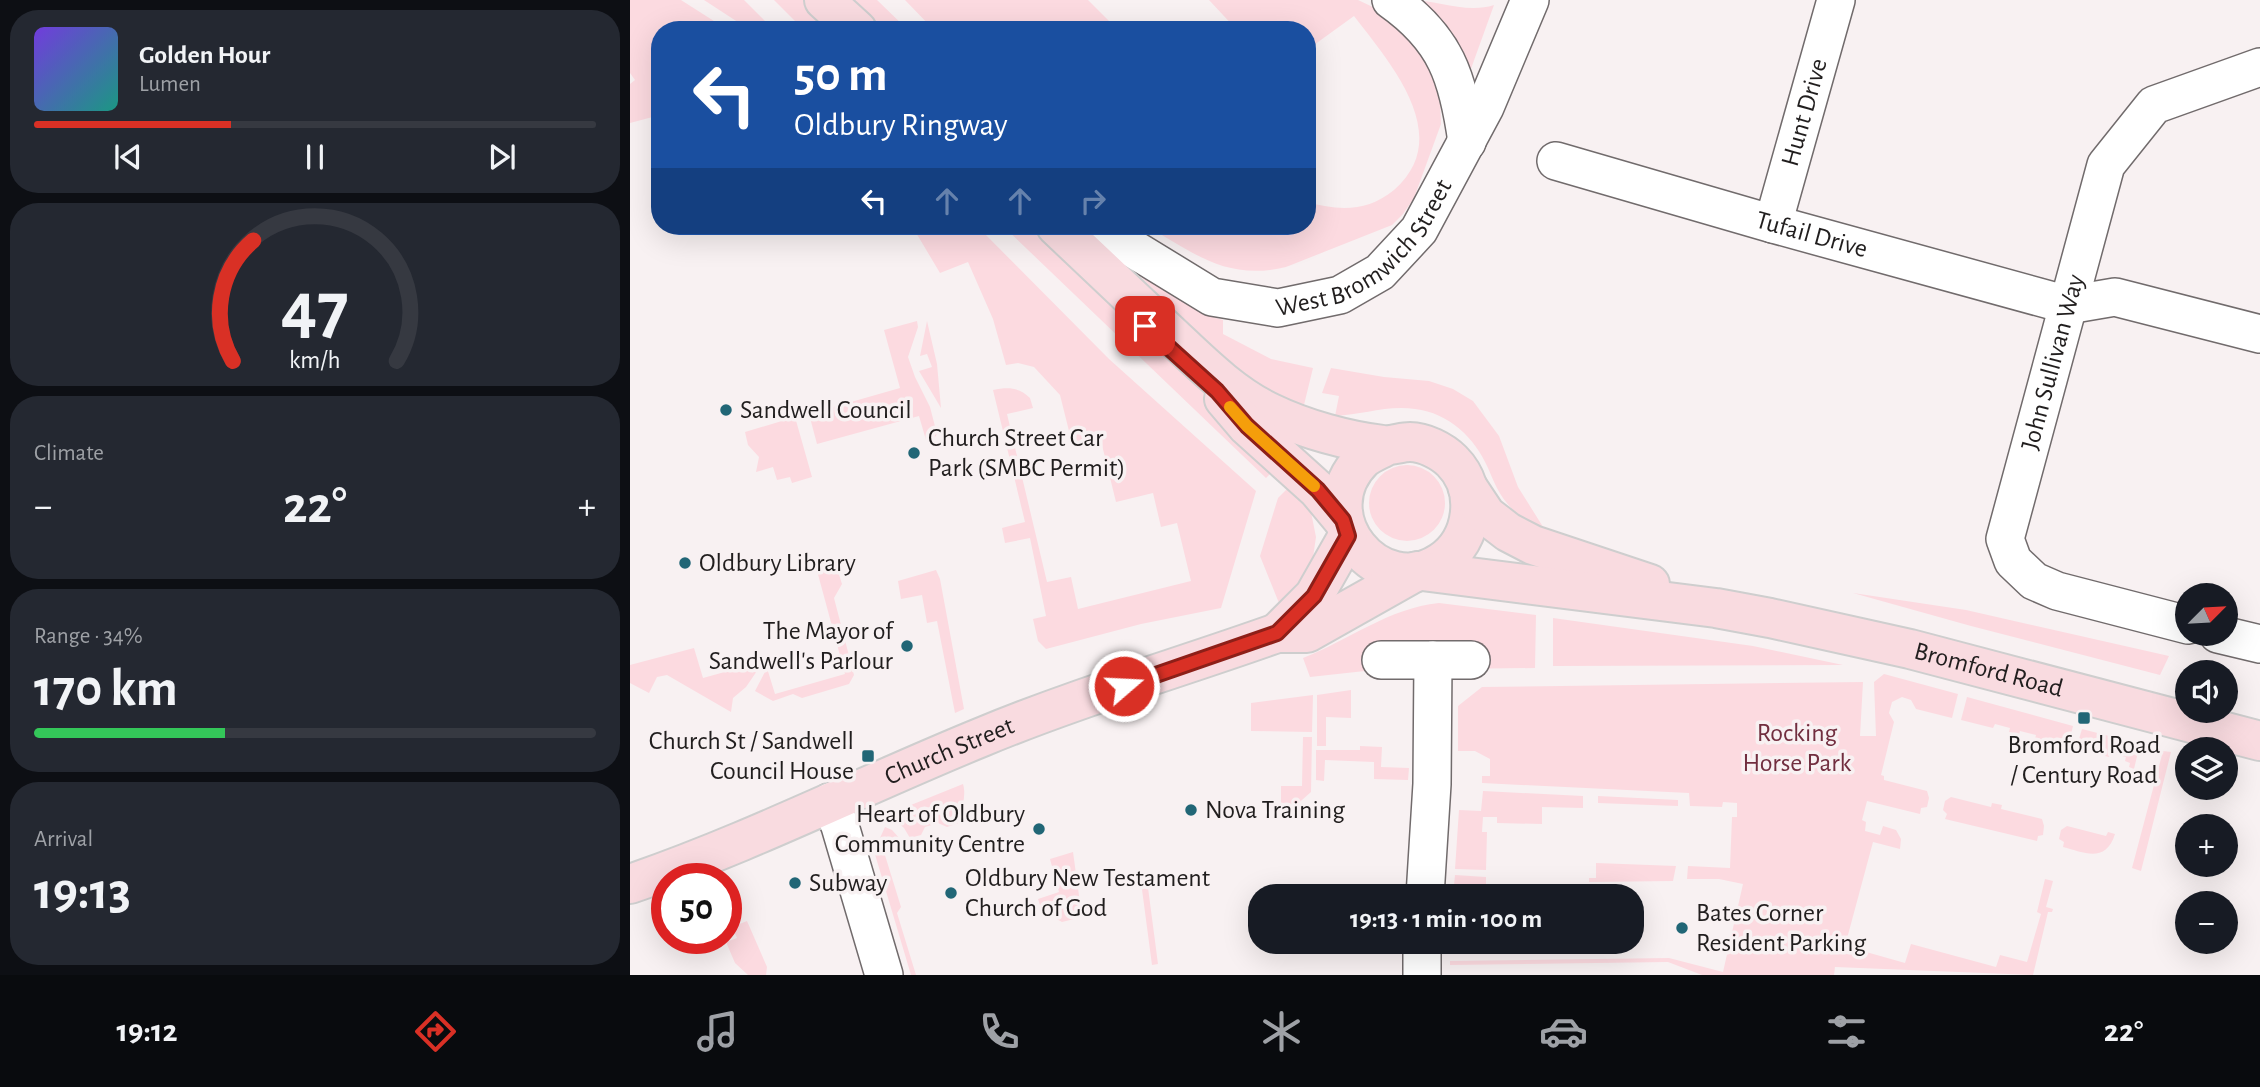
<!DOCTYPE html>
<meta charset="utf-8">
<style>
:root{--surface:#171b24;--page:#242831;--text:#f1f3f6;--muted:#9ea1a6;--line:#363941;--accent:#d93025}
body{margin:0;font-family:"Alegreya Sans",sans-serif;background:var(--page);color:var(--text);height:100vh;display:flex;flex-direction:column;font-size:26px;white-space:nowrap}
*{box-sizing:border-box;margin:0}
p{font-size:23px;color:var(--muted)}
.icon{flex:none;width:38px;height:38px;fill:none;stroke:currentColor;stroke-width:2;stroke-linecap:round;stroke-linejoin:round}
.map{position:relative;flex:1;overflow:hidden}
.panel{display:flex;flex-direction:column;gap:10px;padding:10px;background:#0d0f14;width:630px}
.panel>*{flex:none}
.hud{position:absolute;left:21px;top:21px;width:665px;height:214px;border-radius:28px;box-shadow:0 7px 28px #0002;background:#1a4fa0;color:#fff;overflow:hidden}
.needle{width:46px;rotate:66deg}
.fabs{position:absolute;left:1545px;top:583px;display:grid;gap:14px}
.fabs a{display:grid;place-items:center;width:63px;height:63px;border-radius:50%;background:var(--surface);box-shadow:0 7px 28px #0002;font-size:35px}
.speed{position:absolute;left:21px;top:863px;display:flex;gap:14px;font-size:35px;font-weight:700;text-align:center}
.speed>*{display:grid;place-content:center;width:91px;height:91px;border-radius:50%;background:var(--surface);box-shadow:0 7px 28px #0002;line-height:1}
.speed .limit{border:10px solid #d22;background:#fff;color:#111}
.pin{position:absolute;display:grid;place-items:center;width:60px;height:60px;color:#fff;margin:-30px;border-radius:14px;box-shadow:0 4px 10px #0006}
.me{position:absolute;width:77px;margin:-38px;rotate:71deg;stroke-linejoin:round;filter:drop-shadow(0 0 5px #0008)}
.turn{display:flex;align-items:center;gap:24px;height:147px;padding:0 28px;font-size:32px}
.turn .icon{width:91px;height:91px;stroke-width:2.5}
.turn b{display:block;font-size:49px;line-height:60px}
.lanes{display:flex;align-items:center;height:66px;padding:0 28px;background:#0003;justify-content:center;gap:35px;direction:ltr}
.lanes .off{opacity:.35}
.big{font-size:52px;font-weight:700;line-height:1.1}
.panel .tile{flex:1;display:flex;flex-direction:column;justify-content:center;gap:10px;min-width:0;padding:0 24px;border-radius:28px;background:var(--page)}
.panel .dial{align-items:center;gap:0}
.dial svg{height:182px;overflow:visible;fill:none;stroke:var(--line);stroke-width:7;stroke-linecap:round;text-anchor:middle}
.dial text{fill:var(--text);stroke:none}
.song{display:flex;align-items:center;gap:21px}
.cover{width:84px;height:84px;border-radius:10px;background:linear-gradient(135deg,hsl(260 70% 55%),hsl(170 70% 35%))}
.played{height:7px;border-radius:4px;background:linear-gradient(90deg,var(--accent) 35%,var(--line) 35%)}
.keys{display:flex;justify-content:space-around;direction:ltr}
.heat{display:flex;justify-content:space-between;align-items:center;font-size:38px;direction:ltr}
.charge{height:10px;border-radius:5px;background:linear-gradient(90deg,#34c759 34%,var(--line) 0)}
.trip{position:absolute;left:618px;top:884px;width:396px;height:70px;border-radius:28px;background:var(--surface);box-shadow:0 7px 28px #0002;font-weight:700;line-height:70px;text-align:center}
.dock{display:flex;height:112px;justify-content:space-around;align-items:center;background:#090b0e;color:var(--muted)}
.dock .icon{width:49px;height:49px}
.dock .on{color:var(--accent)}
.dock b{font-size:32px;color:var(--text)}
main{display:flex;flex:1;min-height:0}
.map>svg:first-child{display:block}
.green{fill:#fcdae0}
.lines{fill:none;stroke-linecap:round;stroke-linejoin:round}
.minor-casing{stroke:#716b6c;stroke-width:40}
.major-casing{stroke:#cecece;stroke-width:42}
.minor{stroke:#fff;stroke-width:37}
.major{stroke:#f9dbe0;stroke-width:38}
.route-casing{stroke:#8d1f18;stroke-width:18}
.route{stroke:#d93025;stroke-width:12}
.slow{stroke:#f59e0b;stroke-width:12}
.poi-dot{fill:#216676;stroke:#f8f1f2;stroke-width:2.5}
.labels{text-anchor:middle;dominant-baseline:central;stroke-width:7;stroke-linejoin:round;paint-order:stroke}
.street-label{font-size:26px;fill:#211e1e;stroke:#f8f1f2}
.poi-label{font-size:26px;fill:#211e1e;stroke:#f8f1f2;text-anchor:start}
.park-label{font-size:26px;fill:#712e3f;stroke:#f8f1f2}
</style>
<main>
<section class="panel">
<div class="tile">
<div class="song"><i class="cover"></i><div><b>Golden Hour</b><p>Lumen</p></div></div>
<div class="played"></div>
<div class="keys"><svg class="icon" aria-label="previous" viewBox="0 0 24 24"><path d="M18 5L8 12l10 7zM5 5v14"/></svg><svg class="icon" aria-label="pause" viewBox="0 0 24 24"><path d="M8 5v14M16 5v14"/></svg><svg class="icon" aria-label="next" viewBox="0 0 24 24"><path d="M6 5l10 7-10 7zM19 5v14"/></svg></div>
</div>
<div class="tile dial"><svg viewBox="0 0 100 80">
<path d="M14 69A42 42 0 1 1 86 69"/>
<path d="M14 69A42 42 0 0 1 23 16" stroke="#d93025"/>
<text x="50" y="56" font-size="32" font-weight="700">47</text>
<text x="50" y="72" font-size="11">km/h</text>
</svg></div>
<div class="tile"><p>Climate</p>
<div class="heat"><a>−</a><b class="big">22°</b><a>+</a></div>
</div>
<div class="tile"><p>Range · 34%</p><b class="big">170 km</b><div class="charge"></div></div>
<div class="tile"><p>Arrival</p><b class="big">19:13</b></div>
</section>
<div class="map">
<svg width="1630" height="975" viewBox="0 0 1630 975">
<rect width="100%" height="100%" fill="#f8f1f2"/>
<path class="green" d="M 0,0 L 51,0 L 98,30 L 30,30 L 30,115 L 0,123 L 0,84 L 5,80 L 0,73 Z
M 74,0 L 114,0 L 144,30 L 120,30 Z
M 144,0 L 173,0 L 203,30 L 174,30 Z
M 223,0 L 247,0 L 278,30 L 252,30 Z
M 275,0 L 458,0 L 488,30 L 304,30 Z
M 579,0 L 728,0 L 766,18 L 805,74 L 810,101 L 811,124 L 784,198 L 773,214 L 762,225 L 656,267 C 597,281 565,254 517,226 L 677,226 L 677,202 C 709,211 737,212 764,190 C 826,136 759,62 724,16 L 677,50 L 677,30 L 607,30 Z
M 780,0 C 807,0 837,14 864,5 L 838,77 Z
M 282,226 L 347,226 L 479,359 L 626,491 L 591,608 L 511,624 L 416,649 L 408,641 L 403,619 L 416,616 L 400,538 L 375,543 L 372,528 L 395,522 L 363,390 C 378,387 389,387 400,398 L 403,408 L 377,414 L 417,582 L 441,577 L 448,609 L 561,581 L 547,523 L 531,527 L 523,493 L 486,502 L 471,441 L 443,447 L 430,395 L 404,367 L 388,363 L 376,365 L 363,319 L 338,262 L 310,273 Z
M 373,226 L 400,226 L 649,465 L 636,478 Z
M 456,229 L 565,306 L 583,317 L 593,320 L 593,334 L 641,359 L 683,368 L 673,409 L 613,381 L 510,276 Z
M 287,321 L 288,327 L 278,357 L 285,377 L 300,407 L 307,434 L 305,437 L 296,440 L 289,416 L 187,444 L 179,414 L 270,388 L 254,330 Z
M 297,321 L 307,364 L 311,408 L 289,371 L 302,367 L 297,354 L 290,356 Z
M 701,368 L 754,377 L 799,381 L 823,389 L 843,401 L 869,436 L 888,487 L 915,530 C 900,523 886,515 876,502 C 867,491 863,479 858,468 C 845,438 819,413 785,409 C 757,405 732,415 705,416 L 709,396 L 692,393 Z
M 165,417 L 182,477 L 162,483 L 160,477 L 147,480 L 143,467 L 126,472 L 129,457 L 118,445 L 115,432 Z
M739 503a38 38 0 1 1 76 0a38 38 0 1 1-76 0Z
M 664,482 L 680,507 L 686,537 L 680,578 L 651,608 L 630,556 L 648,498 Z
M 205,562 L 212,584 L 204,598 L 224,675 L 219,684 L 172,698 L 163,694 L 143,701 L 125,691 L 137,668 L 145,694 L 215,674 L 186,567 Z
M 306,570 L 310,579 L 334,709 L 325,713 L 307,621 L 297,623 L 292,595 L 271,599 L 268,581 Z
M 1223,593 L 1336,610 L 1539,656 L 1530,675 L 1341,626 Z
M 809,603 L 906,615 L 905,668 L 744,670 L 680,677 L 673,658 C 719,640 759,608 809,603 Z
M 923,618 L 1123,646 L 1213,665 L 923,666 Z
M 64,648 L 73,678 L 127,663 L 129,668 L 116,687 L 103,698 L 101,712 L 37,675 L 27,677 L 19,693 L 0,683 L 0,665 Z
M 1254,674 L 1328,694 L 1322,718 L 1286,709 L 1281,700 L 1272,697 L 1262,702 L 1259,713 L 1264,722 L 1251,775 L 1254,776 L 1254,780 L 1297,791 L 1299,798 L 1297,807 L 1291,808 L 1290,814 L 1237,801 L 1232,820 L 1236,822 L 1235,831 L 1250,835 L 1253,826 L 1266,830 L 1271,839 L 1270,849 L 1243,842 L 1215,946 L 1275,963 L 1281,944 L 1366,967 L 1370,955 L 1397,962 L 1411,914 L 1407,912 L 1415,879 L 1423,881 L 1416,907 L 1423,909 L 1422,912 L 1418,912 L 1403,975 L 1205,967 L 1204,975 L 1072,975 L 1038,962 L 820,965 L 820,961 L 1039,958 L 1093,972 L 1113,884 L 1089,879 L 1057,879 L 1058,866 L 1100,868 L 1102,817 L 1107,817 L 1107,803 L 1093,802 L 1092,807 L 1060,806 L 1059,793 L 852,783 L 852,776 L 860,776 L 860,759 L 845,751 L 828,751 L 828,706 L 852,687 L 1233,682 L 1230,736 L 1246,736 L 1244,682 Z
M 721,690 L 721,718 L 696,717 L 696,746 L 687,746 L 687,695 Z
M 683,695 L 682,732 L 621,731 L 621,703 Z
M 1337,697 L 1443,726 L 1438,747 L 1405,739 L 1406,735 L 1390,731 L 1389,735 L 1379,732 L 1380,728 L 1365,724 L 1363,728 L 1331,720 Z
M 1452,729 L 1510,744 L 1504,769 L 1499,767 L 1500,763 L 1495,761 L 1496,757 L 1480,753 L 1479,757 L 1446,749 Z
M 673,737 L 682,737 L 681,792 L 663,808 L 651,808 L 651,786 L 672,786 Z
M 730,746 L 752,747 L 751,767 L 779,768 L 778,780 L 744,779 L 744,762 L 695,760 L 694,781 L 686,780 L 686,750 L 730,750 Z
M 1533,751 L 1541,752 L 1511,871 L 1502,868 Z
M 333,784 C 337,797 330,809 332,822 L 317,827 L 308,823 L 295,827 L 291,835 L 280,838 L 274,828 L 265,820 L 271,809 Z
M 853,791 L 953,796 L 953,808 L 912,807 L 912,824 L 867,823 L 867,817 L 853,817 L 852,832 L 857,832 L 856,870 L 825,869 L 829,810 L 851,811 Z
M 968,796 L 1048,800 L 1048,806 L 968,803 Z
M 1321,797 L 1361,807 L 1362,803 L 1372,805 L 1371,809 L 1412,819 L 1414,826 L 1413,835 L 1408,836 L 1407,841 L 1315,819 L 1317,814 L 1313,810 L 1315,801 Z
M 1437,826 L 1476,836 L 1478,832 L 1485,834 C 1476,863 1455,853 1433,847 L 1434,842 L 1429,839 L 1431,830 Z
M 255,827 L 262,830 L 271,840 L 266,842 L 268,847 L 254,852 L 271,907 L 267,913 L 286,975 L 281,975 L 244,851 Z
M 443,852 L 452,917 L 432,922 L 412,911 L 408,899 L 429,892 L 420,859 Z
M 966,863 L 1046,866 L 1043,881 L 959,882 L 959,878 L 966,878 Z
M 825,875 L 856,877 L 856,896 L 823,896 Z
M 517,880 L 528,964 L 522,965 L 511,882 Z
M 117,921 L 137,967 L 136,975 L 118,975 L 105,963 L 96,942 L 107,938 L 102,927 Z"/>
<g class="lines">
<defs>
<g id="minor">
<path d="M 761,0 C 816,39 828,77 837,142"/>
<path id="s1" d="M 926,161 L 1143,224 L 1438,305 L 1485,297 L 1630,334"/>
<path id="s2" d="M 1143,224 L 1206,0"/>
<path id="s3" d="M 466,226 L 582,297 L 648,308 L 710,295 L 750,272 L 789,230 L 855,107 L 900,0"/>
<path id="s4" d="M 1558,625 L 1427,591 L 1404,581 L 1383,561 L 1375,539 L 1476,165 L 1524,105 L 1630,67"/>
<path d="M 1588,634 L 1630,644"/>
<path d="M 751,660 L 841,660"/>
<path d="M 200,802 L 210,826 L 254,975"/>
<path d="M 795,896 L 802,784 L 803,660"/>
<path d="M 792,975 L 792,942"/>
</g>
<g id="major">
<path d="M 194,0 L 227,30"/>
<path d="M 426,226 C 463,261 500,296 538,332 C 569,361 602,395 641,413 C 674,429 718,441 753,445 C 762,446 771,442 780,442 C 794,442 812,451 822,461 C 851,490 844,540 811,562 C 750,603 676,515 733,459 C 739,454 749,450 756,446"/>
<path d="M 594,399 L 617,426 L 688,490 L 713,520"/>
<path d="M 838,488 L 856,515 L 878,532 L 903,545 L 1020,584"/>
<path id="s5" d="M 792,571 L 1086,608 L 1140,618 L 1280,649 L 1630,741"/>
<path d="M 647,633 L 684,596 L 718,536"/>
<path id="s6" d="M 0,884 C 120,843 234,785 352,737 C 448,697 549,668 647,633 L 677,633 L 787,571"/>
</g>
</defs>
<use href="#minor" class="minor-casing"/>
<use href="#major" class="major-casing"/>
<use href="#minor" class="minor"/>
<use href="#major" class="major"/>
</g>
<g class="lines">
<defs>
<path id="route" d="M 494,686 L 647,633 L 684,596 L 718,536 L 713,520 L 688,490 L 617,426 L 587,391 L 515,326"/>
</defs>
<use href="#route" class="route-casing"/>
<use href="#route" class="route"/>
<path class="slow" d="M 600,407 L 617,426 L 684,486"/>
</g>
<g class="poi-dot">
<circle cx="96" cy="410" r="7"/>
<circle cx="284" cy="453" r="7"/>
<circle cx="55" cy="563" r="7"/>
<circle cx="277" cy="646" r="7"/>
<rect x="1447" y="711" width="14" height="14" rx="3.5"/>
<rect x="231" y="749" width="14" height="14" rx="3.5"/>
<circle cx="561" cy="810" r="7"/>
<circle cx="409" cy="829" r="7"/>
<circle cx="165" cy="883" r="7"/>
<circle cx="321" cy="893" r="7"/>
<circle cx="1052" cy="928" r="7"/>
</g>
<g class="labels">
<g class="street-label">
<text stroke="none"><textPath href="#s2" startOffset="116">Hunt Drive</textPath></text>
<text stroke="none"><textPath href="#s1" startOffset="266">Tufail Drive</textPath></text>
<text stroke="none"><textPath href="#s3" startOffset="313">West Bromwich Street</textPath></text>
<text stroke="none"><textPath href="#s4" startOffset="396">John Sullivan Way</textPath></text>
<text stroke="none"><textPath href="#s5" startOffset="576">Bromford Road</textPath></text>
<text stroke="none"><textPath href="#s6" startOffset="346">Church Street</textPath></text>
</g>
<g class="poi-label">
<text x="110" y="410">Sandwell Council</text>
<text x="298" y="438">Church Street Car<tspan x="298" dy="30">Park (SMBC Permit)</tspan></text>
<text x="69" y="563">Oldbury Library</text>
<text x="263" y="631" text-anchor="end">The Mayor of<tspan x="263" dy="30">Sandwell's Parlour</tspan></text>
<text x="224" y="741" text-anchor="end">Church St / Sandwell<tspan x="224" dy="30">Council House</tspan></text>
<text x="1454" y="745" text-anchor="middle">Bromford Road<tspan x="1454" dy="30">/ Century Road</tspan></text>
<text x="575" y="810">Nova Training</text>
<text x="395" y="814" text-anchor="end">Heart of Oldbury<tspan x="395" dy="30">Community Centre</tspan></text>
<text x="335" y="878">Oldbury New Testament<tspan x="335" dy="30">Church of God</tspan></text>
<text x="179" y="883">Subway</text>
<text x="1066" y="913">Bates Corner<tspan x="1066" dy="30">Resident Parking</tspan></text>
</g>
<g class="park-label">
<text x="1167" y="733">Rocking<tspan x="1167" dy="30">Horse Park</tspan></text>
</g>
</g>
</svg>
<div class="fabs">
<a><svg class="needle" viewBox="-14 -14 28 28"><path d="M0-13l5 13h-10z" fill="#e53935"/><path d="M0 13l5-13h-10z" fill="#9ea1a6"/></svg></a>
<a><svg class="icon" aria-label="sound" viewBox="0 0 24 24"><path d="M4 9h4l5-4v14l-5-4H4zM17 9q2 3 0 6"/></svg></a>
<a><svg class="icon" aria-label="layers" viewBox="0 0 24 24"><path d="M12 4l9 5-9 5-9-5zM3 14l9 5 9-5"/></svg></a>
<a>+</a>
<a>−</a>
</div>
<div class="speed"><div class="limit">50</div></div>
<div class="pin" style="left:515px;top:326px;background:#d93025"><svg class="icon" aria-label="arrive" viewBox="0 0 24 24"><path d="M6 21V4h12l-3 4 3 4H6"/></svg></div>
<svg class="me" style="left:494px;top:686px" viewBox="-20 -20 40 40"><circle r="17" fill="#d93025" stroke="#fff" stroke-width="3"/><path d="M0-11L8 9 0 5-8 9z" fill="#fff"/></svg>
<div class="trip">19:13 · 1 min · 100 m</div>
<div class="hud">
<div class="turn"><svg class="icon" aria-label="left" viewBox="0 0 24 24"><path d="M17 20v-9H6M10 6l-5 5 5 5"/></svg><div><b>50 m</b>Oldbury Ringway</div></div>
<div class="lanes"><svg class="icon" aria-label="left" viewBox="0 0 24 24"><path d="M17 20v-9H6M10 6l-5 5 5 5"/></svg><svg class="icon off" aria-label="ahead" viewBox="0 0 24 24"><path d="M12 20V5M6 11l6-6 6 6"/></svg><svg class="icon off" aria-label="ahead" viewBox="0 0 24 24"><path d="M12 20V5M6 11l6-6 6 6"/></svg><svg class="icon off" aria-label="right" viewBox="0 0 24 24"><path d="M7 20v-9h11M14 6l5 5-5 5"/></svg></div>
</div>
</div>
</main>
<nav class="dock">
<b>19:12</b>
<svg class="icon on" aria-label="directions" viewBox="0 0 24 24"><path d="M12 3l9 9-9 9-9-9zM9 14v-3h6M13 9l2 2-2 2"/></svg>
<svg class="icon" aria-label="music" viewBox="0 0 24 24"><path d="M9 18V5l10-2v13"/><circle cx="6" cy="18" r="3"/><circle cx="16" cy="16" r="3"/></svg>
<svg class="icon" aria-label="phone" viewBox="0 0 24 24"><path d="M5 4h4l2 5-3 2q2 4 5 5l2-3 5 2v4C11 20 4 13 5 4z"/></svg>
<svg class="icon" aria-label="climate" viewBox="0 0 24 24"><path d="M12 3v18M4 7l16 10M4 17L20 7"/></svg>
<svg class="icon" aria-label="car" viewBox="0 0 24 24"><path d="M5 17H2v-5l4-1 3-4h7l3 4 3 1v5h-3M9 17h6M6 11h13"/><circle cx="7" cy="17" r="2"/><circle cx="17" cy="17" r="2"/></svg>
<svg class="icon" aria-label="filters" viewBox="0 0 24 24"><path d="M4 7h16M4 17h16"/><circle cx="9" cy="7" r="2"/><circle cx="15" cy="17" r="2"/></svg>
<b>22°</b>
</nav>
